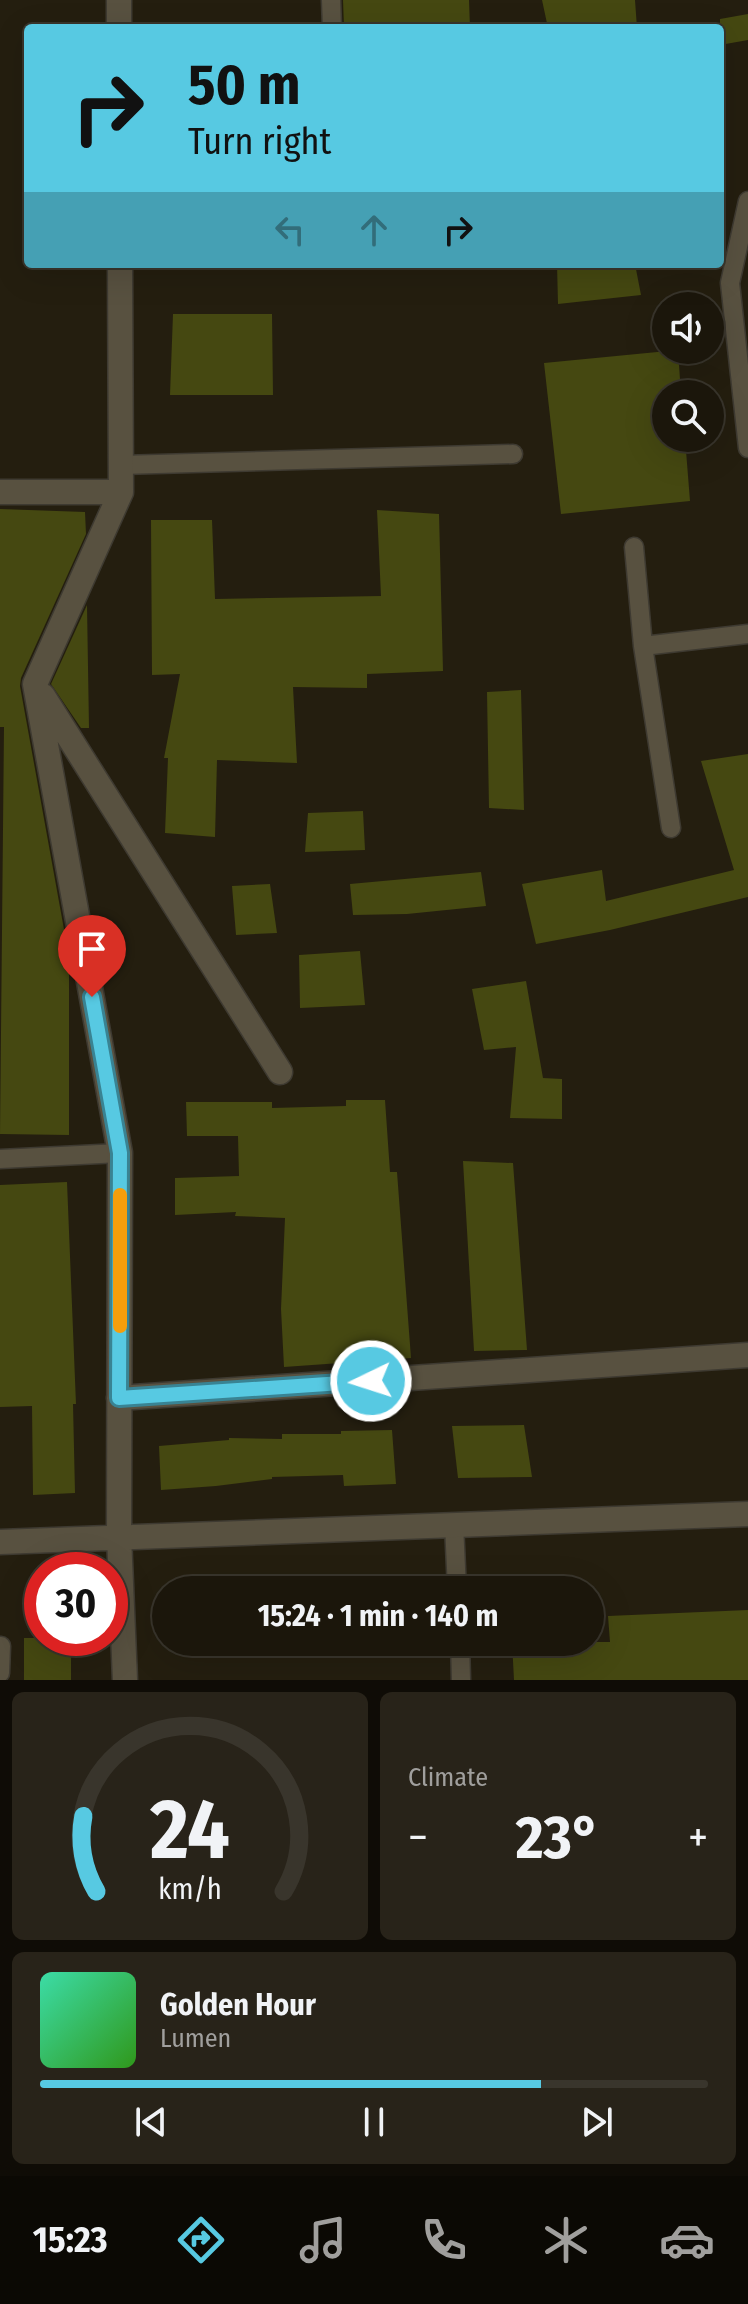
<!DOCTYPE html>
<meta charset="utf-8">
<style>
:root{--surface:#1b160b;--page:#282319;--text:#f1f3f6;--muted:#a09f9d;--line:#39352c;--accent:#57c9e2}
body{margin:0;font-family:"Fira Sans Condensed",sans-serif;background:var(--page);color:var(--text);height:100vh;display:flex;flex-direction:column;font-size:30px;white-space:nowrap}
*{box-sizing:border-box;margin:0}
p{font-size:26px;color:var(--muted)}
.icon{flex:none;width:44px;height:44px;fill:none;stroke:currentColor;stroke-width:2;stroke-linecap:round;stroke-linejoin:round}
.map{position:relative;height:1680px;overflow:hidden}
.panel{display:flex;flex-direction:column;gap:12px;padding:12px;background:#0f0c06;flex:1}
.panel>*{flex:none}
.guide{position:absolute;left:24px;top:24px;width:700px;height:244px;border-radius:8px;box-shadow:0 8px 32px #0002,0 0 0 2px var(--line);background:#57c9e2;color:#111;overflow:hidden}
.buttons{position:absolute;left:652px;top:292px;display:grid;gap:16px}
.buttons a{display:grid;place-items:center;width:72px;height:72px;border-radius:50%;background:var(--surface);box-shadow:0 8px 32px #0002,0 0 0 2px var(--line);font-size:40px}
.speed{position:absolute;left:24px;top:1552px;display:flex;gap:16px;font-size:40px;font-weight:700;text-align:center}
.speed>*{display:grid;place-content:center;width:104px;height:104px;border-radius:50%;background:var(--surface);box-shadow:0 8px 32px #0002,0 0 0 2px var(--line);line-height:1}
.speed .limit{border:12px solid #d22;background:#fff;color:#111}
.pin{position:absolute;display:grid;place-items:center;width:68px;height:68px;color:#fff;margin:-82px -34px;border-radius:50% 50% 50% 0;rotate:-45deg;box-shadow:0 0 8px #0007}
.pin .icon{rotate:45deg}
.me{position:absolute;width:88px;margin:-44px;rotate:266deg;stroke-linejoin:round;filter:drop-shadow(0 0 6px #0008)}
.turn{display:flex;align-items:center;gap:28px;height:168px;padding:0 32px;font-size:36px}
.turn .icon{width:104px;height:104px;stroke-width:2.5}
.turn b{display:block;font-size:56px;line-height:68px}
.lanes{display:flex;align-items:center;height:76px;padding:0 32px;background:#0003;justify-content:center;gap:40px;direction:ltr}
.lanes .off{opacity:.35}
.big{font-size:60px;font-weight:700;line-height:1.1}
.panel .tile{flex:1;display:flex;flex-direction:column;justify-content:center;gap:12px;min-width:0;padding:0 28px;border-radius:12px;background:var(--page)}
.panel .dial{align-items:center;gap:0}
.dial svg{height:208px;overflow:visible;fill:none;stroke:var(--line);stroke-width:7;stroke-linecap:round;text-anchor:middle}
.dial text{fill:var(--text);stroke:none}
.song{display:flex;align-items:center;gap:24px}
.cover{width:96px;height:96px;border-radius:12px;background:linear-gradient(135deg,hsl(160 70% 55%),hsl(110 70% 35%))}
.played{height:8px;border-radius:4px;background:linear-gradient(90deg,var(--accent) 75%,var(--line) 75%)}
.keys{display:flex;justify-content:space-around;direction:ltr}
.heat{display:flex;justify-content:space-between;align-items:center;font-size:44px;direction:ltr}
.panel .tiles{flex:1;display:grid;gap:12px;grid-template-columns:1fr 1fr}
.tile:last-child{grid-column:span 2}
.trip{position:absolute;left:152px;top:1576px;width:452px;height:80px;border-radius:40px;background:var(--surface);box-shadow:0 8px 32px #0002,0 0 0 2px var(--line);font-weight:700;line-height:80px;text-align:center}
.dock{display:flex;height:128px;justify-content:space-around;align-items:center;background:#0b0904;color:var(--muted)}
.dock .icon{width:56px;height:56px}
.dock .active{color:var(--accent)}
.dock b{font-size:36px;color:var(--text)}
.map>svg:first-child{display:block}
.building{fill:#454811}
.lines{fill:none;stroke-linecap:round;stroke-linejoin:round}
.lane-casing{stroke:#3e3a31;stroke-width:21}
.street-casing{stroke:#3e3a31;stroke-width:27}
.lane{stroke:#585140;stroke-width:18}
.street{stroke:#585140;stroke-width:24}
.route-casing{stroke:#398393;stroke-width:20}
.route{stroke:#57c9e2;stroke-width:14}
.slow{stroke:#f59e0b;stroke-width:14}
</style>
<div class="map">
<svg width="748" height="1680" viewBox="0 0 748 1680">
<rect width="100%" height="100%" fill="#241e0f"/>
<path class="building" d="M 343,0 L 469,0 L 470,28 L 344,28 Z
M 542,0 L 635,0 L 637,28 L 548,28 Z
M 748,14 L 748,40 L 720,45 L 720,19 Z
M 557,264 L 635,264 L 641,295 L 558,304 Z
M 173,314 L 272,314 L 273,395 L 170,395 Z
M 678,350 L 681,394 L 666,394 L 666,438 L 685,438 L 690,501 L 561,514 L 544,363 Z
M 0,509 L 85,512 L 86,534 L 21,678 L 20,686 L 69,957 L 69,1135 L 0,1134 L 4,727 L 0,727 Z
M 377,510 L 439,514 L 443,671 L 367,674 L 367,688 L 293,687 L 297,763 L 217,760 L 215,837 L 165,833 L 168,758 L 164,758 L 180,674 L 152,675 L 151,520 L 212,520 L 215,599 L 381,596 Z
M 87,605 L 89,728 L 81,728 L 51,684 Z
M 521,690 L 524,810 L 489,808 L 487,692 Z
M 748,754 L 748,897 L 610,930 L 536,944 L 522,884 L 602,870 L 606,901 L 734,870 L 701,761 Z
M 363,811 L 365,850 L 305,852 L 308,813 Z
M 481,872 L 486,906 L 407,914 L 353,915 L 350,884 Z
M 270,884 L 277,933 L 236,935 L 232,886 Z
M 360,951 L 365,1005 L 300,1008 L 299,955 Z
M 526,981 L 543,1078 L 562,1079 L 562,1119 L 510,1118 L 516,1047 L 484,1050 L 472,989 Z
M 346,1100 L 385,1100 L 390,1172 L 397,1172 L 411,1358 L 284,1367 L 281,1309 L 285,1218 L 235,1216 L 236,1212 L 175,1215 L 175,1178 L 239,1176 L 238,1136 L 187,1136 L 186,1102 L 272,1102 L 272,1108 L 346,1106 Z
M 463,1161 L 513,1163 L 527,1350 L 474,1351 Z
M 67,1182 L 76,1404 L 73,1404 L 75,1493 L 33,1495 L 32,1406 L 0,1407 L 0,1185 Z
M 524,1425 L 532,1477 L 458,1478 L 452,1426 Z
M 392,1430 L 396,1484 L 344,1486 L 343,1475 L 272,1477 L 272,1479 L 216,1486 L 161,1490 L 159,1446 L 229,1440 L 229,1438 L 282,1439 L 282,1434 L 341,1434 L 341,1431 Z
M 748,1610 L 748,1680 L 514,1680 L 512,1642 L 610,1642 L 608,1616 Z
M 24,1638 L 71,1638 L 71,1680 L 24,1680 Z"/>
<g class="lines">
<defs>
<path id="lane" d="M 331,0 L 332,28
M 748,201 L 730,283 L 748,448
M 121,465 L 513,454
M 634,547 L 643,646 L 671,828
M 643,646 L 748,634
M 0,1159 L 120,1153
M 454,1524 L 457,1590
M 460,1642 L 461,1680
M 0,1673 L 1,1646"/>
<path id="street" d="M 119,0 L 119,28
M 120,264 L 121,492 L 35,684 L 120,1153 L 119,1536 L 125,1680
M 0,492 L 121,492
M 43,696 L 280,1072
M 119,1398 L 748,1355
M 0,1542 L 748,1514"/>
</defs>
<use href="#lane" class="lane-casing"/>
<use href="#street" class="street-casing"/>
<use href="#lane" class="lane"/>
<use href="#street" class="street"/>
</g>
<g class="lines">
<defs>
<path id="route" d="M 92,997 L 120,1153 L 119,1398 L 371,1381"/>
</defs>
<use href="#route" class="route-casing"/>
<use href="#route" class="route"/>
<path class="slow" d="M 120,1326 L 120,1195"/>
</g>
</svg>
<div class="buttons">
<a><svg class="icon" aria-label="sound" viewBox="0 0 24 24"><path d="M4 9h4l5-4v14l-5-4H4zM17 9q2 3 0 6"/></svg></a>
<a><svg class="icon" aria-label="search" viewBox="0 0 24 24"><circle cx="10" cy="10" r="6"/><path d="M15 15l6 6"/></svg></a>
</div>
<div class="speed"><div class="limit">30</div></div>
<div class="pin" style="left:92px;top:997px;background:#d93025"><svg class="icon" aria-label="arrive" viewBox="0 0 24 24"><path d="M6 21V4h12l-3 4 3 4H6"/></svg></div>
<svg class="me" style="left:371px;top:1381px" viewBox="-20 -20 40 40"><circle r="17" fill="#57c9e2" stroke="#fff" stroke-width="3"/><path d="M0-11L8 9 0 5-8 9z" fill="#fff"/></svg>
<div class="trip">15:24 · 1 min · 140 m</div>
<div class="guide">
<div class="turn"><svg class="icon" aria-label="right" viewBox="0 0 24 24"><path d="M7 20v-9h11M14 6l5 5-5 5"/></svg><div><b>50 m</b>Turn right</div></div>
<div class="lanes"><svg class="icon off" aria-label="left" viewBox="0 0 24 24"><path d="M17 20v-9H6M10 6l-5 5 5 5"/></svg><svg class="icon off" aria-label="ahead" viewBox="0 0 24 24"><path d="M12 20V5M6 11l6-6 6 6"/></svg><svg class="icon" aria-label="right" viewBox="0 0 24 24"><path d="M7 20v-9h11M14 6l5 5-5 5"/></svg></div>
</div>
</div>
<section class="panel">
<div class="tiles">
<div class="tile dial"><svg viewBox="0 0 100 80">
<path d="M14 69A42 42 0 1 1 86 69"/>
<path d="M14 69A42 42 0 0 1 9 40" stroke="#57c9e2"/>
<text x="50" y="56" font-size="32" font-weight="700">24</text>
<text x="50" y="72" font-size="11">km/h</text>
</svg></div>
<div class="tile"><p>Climate</p>
<div class="heat"><a>−</a><b class="big">23°</b><a>+</a></div>
</div>
<div class="tile">
<div class="song"><i class="cover"></i><div><b>Golden Hour</b><p>Lumen</p></div></div>
<div class="played"></div>
<div class="keys"><svg class="icon" aria-label="previous" viewBox="0 0 24 24"><path d="M18 5L8 12l10 7zM5 5v14"/></svg><svg class="icon" aria-label="pause" viewBox="0 0 24 24"><path d="M8 5v14M16 5v14"/></svg><svg class="icon" aria-label="next" viewBox="0 0 24 24"><path d="M6 5l10 7-10 7zM19 5v14"/></svg></div>
</div>
</div>
</section>
<nav class="dock">
<b>15:23</b>
<svg class="icon active" aria-label="directions" viewBox="0 0 24 24"><path d="M12 3l9 9-9 9-9-9zM9 14v-3h6M13 9l2 2-2 2"/></svg>
<svg class="icon" aria-label="music" viewBox="0 0 24 24"><path d="M9 18V5l10-2v13"/><circle cx="6" cy="18" r="3"/><circle cx="16" cy="16" r="3"/></svg>
<svg class="icon" aria-label="phone" viewBox="0 0 24 24"><path d="M5 4h4l2 5-3 2q2 4 5 5l2-3 5 2v4C11 20 4 13 5 4z"/></svg>
<svg class="icon" aria-label="climate" viewBox="0 0 24 24"><path d="M12 3v18M4 7l16 10M4 17L20 7"/></svg>
<svg class="icon" aria-label="car" viewBox="0 0 24 24"><path d="M5 17H2v-5l4-1 3-4h7l3 4 3 1v5h-3M9 17h6M6 11h13"/><circle cx="7" cy="17" r="2"/><circle cx="17" cy="17" r="2"/></svg>
</nav>
